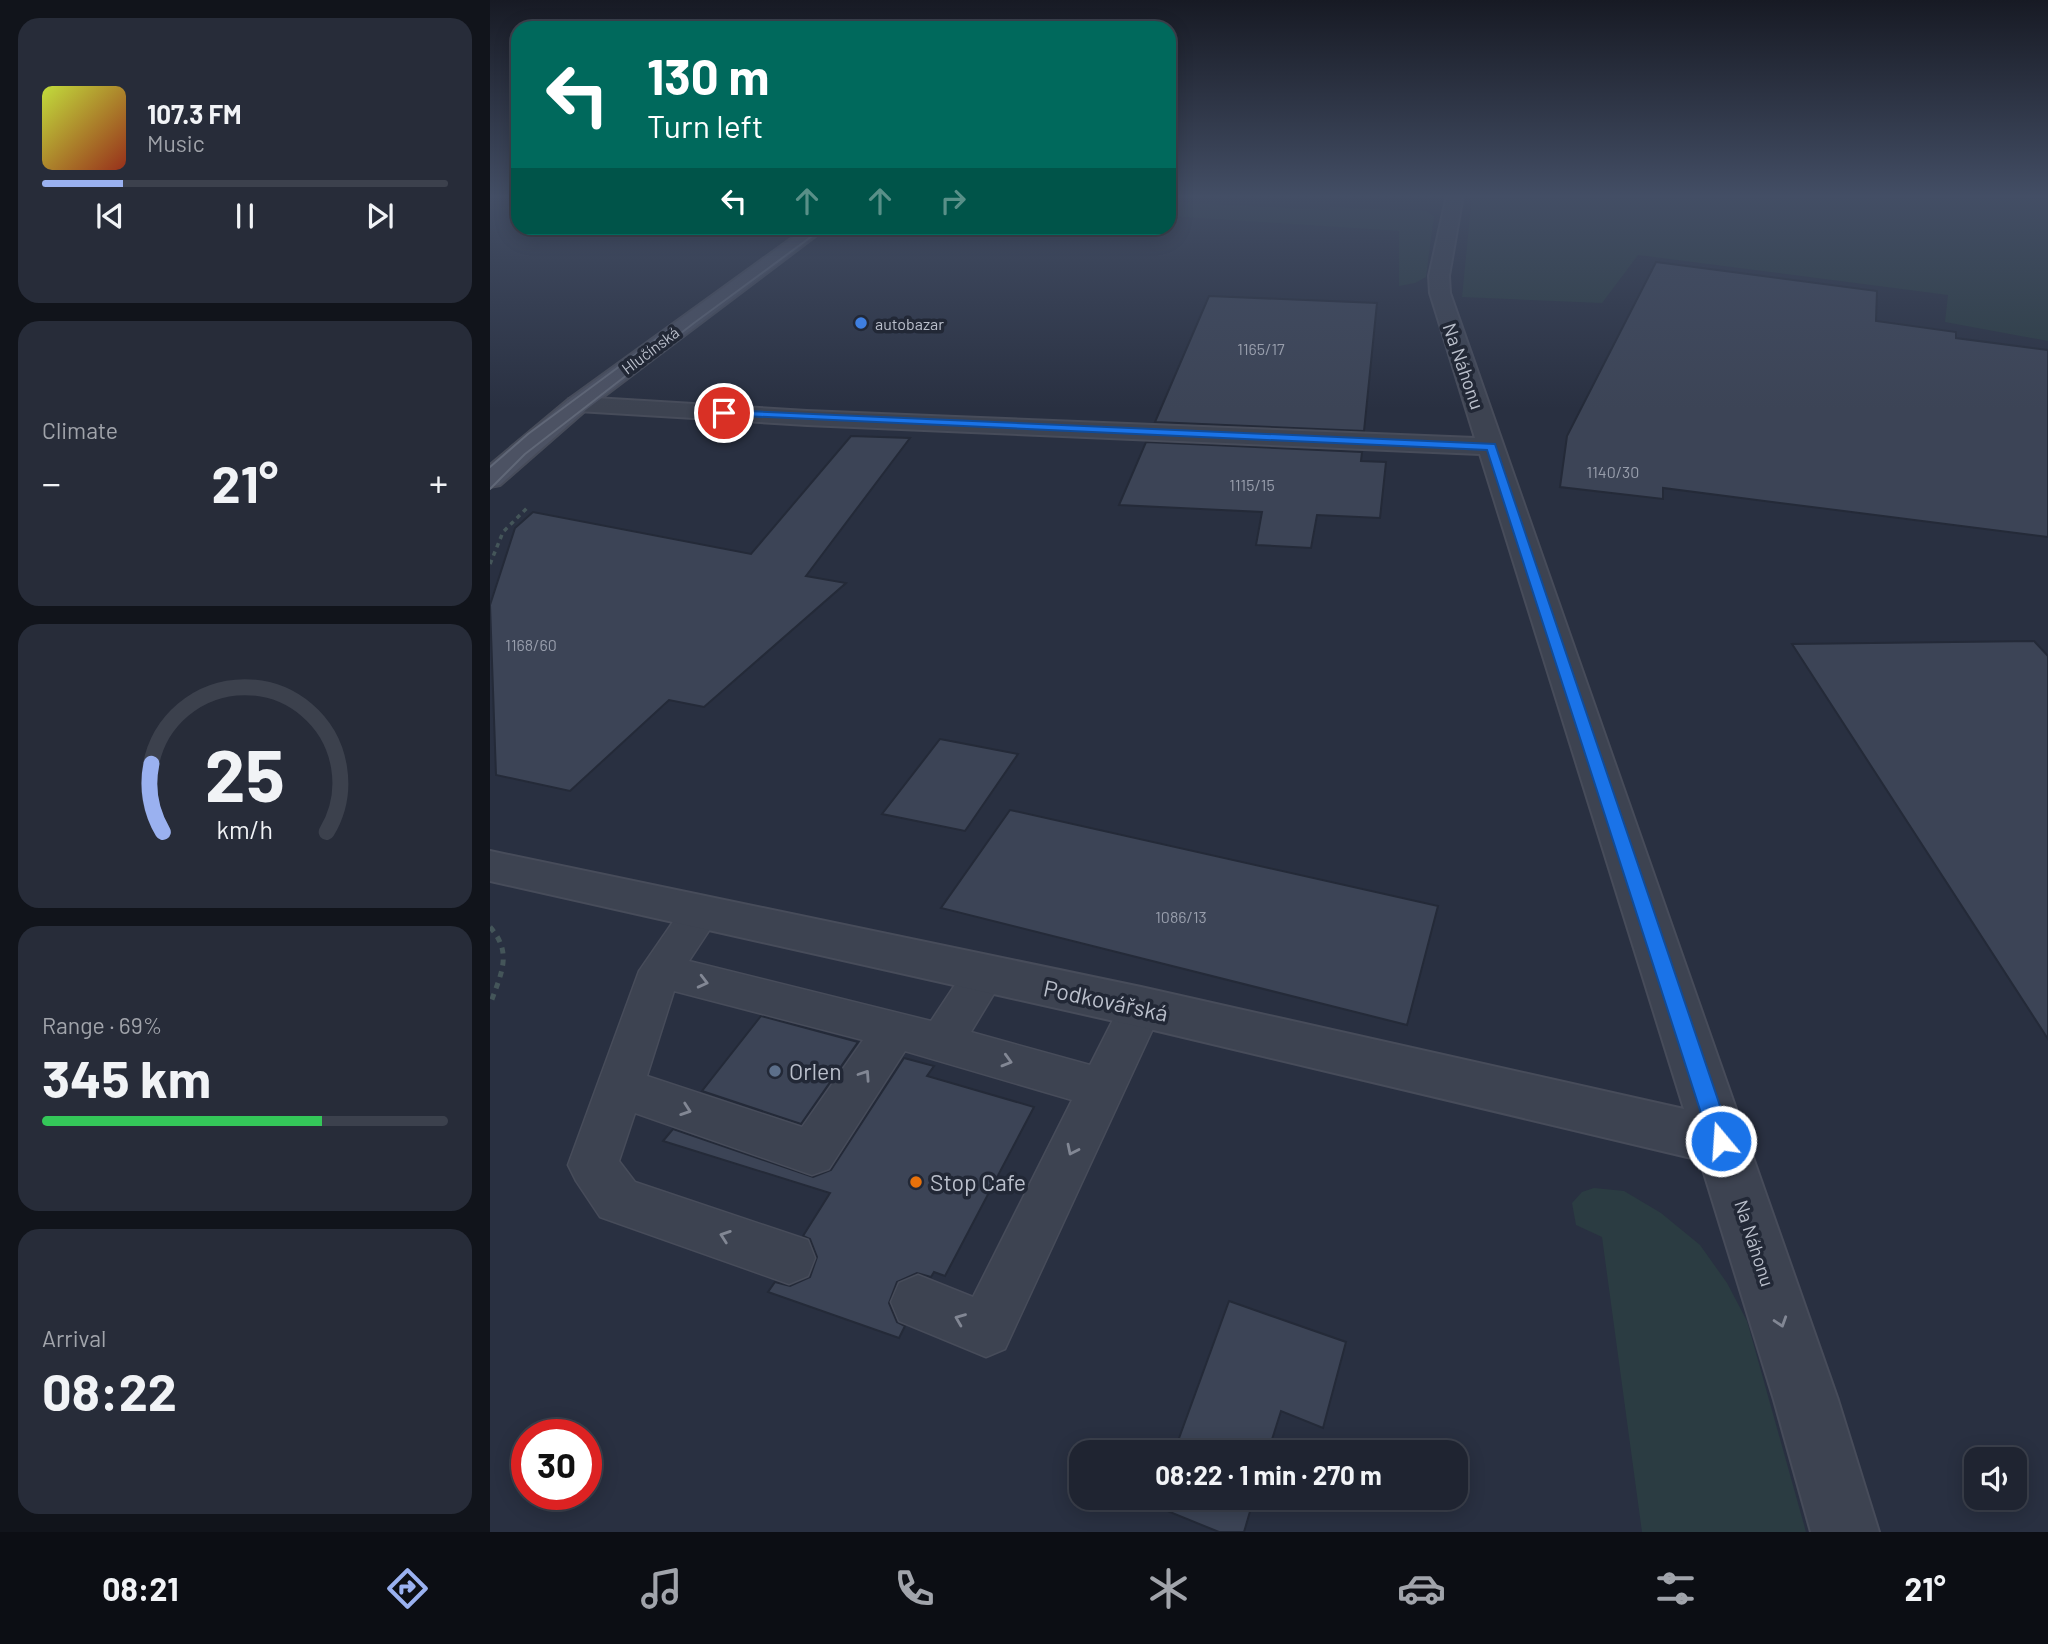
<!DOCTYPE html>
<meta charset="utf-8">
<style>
:root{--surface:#1f2431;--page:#272c39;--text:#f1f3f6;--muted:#a1a4ab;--line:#3c414d;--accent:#9ab1f0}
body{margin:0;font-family:Barlow,sans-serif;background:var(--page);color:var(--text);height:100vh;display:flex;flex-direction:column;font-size:26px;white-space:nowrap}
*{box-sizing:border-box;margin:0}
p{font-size:23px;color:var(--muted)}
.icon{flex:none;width:38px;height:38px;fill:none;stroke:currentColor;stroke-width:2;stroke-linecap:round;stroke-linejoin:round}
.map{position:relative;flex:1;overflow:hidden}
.sheet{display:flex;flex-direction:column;gap:18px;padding:18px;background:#11141b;width:490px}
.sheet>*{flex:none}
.top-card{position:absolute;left:21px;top:21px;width:665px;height:214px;border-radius:21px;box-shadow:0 4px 18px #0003,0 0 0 2px var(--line);background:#00695c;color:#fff;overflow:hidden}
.tools{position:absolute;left:1474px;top:1447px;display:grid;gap:14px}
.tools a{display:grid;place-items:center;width:63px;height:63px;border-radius:14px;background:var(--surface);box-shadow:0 4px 18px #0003,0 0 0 2px var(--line);font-size:35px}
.speed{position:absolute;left:21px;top:1419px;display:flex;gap:14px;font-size:35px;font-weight:700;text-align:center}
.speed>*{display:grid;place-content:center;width:91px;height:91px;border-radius:50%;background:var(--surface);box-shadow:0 4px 18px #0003,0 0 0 2px var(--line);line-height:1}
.speed .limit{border:10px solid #d22;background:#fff;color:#111}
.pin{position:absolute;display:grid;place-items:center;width:60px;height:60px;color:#fff;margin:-30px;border:4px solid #fff;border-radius:50%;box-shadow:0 2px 7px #0007}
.me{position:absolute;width:77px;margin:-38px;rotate:342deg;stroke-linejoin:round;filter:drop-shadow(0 0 5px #0008)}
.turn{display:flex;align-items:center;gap:24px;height:147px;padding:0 21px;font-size:32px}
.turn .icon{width:91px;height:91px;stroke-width:2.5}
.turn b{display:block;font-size:49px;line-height:60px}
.lanes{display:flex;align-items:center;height:66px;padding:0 21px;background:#0003;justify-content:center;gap:35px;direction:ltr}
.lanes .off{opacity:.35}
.big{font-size:52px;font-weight:700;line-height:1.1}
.sheet .tile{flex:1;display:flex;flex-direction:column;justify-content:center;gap:10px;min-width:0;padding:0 24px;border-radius:21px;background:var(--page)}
.sheet .dial{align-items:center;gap:0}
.dial svg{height:182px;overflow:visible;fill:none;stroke:var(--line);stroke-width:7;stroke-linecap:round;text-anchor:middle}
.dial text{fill:var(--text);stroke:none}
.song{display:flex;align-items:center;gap:21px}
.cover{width:84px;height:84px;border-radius:10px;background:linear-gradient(135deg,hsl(70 70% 55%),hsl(10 70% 35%))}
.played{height:7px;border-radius:4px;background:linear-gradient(90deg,var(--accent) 20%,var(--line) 20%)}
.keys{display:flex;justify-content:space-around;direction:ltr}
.heat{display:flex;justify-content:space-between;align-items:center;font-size:38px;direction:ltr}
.charge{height:10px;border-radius:5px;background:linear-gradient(90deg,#34c759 69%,var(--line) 0)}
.trip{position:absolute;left:579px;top:1440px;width:399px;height:70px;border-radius:21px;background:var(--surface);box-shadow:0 4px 18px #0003,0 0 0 2px var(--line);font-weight:700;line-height:70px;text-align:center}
.menu{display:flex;height:112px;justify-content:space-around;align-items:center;background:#0c0e14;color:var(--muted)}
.menu .icon{width:49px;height:49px}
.menu .on{color:var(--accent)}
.menu b{font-size:32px;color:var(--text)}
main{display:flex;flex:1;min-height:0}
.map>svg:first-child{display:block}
.green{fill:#2b3c42}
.building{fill:#3c4456;stroke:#242a38;stroke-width:2}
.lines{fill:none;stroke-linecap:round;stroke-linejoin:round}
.lane-casing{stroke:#474c5a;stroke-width:3}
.street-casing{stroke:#474c5a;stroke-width:4}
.secondary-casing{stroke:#474c5a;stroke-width:4}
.path-far1{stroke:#445559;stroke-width:3.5;stroke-dasharray:4.5 4.5;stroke-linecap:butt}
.path{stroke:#445559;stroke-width:5;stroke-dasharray:6 6;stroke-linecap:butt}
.lane{fill:#3d4351;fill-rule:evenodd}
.street{fill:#3d4351;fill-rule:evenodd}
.secondary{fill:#4c5263;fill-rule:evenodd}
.tram{stroke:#606777;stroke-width:2}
.oneway{stroke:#828794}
.route{fill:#1a73e8;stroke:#114b97;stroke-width:2}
.shop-dot{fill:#3f7fe0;stroke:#222836;stroke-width:2.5}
.service-dot{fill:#5c6f8a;stroke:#222836;stroke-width:2.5}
.food-dot{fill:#e8710a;stroke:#222836;stroke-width:2.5}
.labels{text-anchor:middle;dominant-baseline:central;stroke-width:7;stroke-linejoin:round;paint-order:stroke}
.far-poi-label{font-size:16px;fill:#babfcb;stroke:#222836;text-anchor:start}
.number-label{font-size:16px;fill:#989eac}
.far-street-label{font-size:16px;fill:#babfcb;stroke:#222836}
.street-label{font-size:19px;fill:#babfcb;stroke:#222836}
.near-street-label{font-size:23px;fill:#babfcb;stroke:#222836}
.near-poi-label{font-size:23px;fill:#babfcb;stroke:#222836;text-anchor:start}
</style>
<main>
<section class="sheet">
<div class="tile">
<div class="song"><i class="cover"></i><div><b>107.3 FM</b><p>Music</p></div></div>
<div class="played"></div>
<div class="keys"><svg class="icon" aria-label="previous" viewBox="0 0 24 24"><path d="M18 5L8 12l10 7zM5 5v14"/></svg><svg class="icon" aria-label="pause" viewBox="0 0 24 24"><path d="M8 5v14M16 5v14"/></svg><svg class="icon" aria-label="next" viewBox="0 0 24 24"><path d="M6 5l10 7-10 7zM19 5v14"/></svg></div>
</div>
<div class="tile"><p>Climate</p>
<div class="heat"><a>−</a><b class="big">21°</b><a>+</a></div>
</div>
<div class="tile dial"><svg viewBox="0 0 100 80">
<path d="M14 69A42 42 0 1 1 86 69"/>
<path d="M14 69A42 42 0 0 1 9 39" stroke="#9ab1f0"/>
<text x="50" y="56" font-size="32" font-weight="700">25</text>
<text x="50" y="72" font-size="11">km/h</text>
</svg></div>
<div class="tile"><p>Range · 69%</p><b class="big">345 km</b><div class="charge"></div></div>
<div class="tile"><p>Arrival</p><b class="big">08:22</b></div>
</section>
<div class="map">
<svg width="1558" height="1532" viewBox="0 0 1558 1532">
<rect width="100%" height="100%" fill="#293041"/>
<path class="green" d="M 982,195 L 1558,195 L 1558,341 L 1455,322 L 1458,295 L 1148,255 L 1112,303 L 972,297 Z
M 679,202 L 839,210 L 840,207 L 936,211 L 944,216 L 936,277 L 925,283 L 909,286 L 909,231 L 679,216 Z
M 1104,1188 L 1134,1191 L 1171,1213 L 1210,1245 L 1237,1283 L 1257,1321 L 1316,1532 L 1152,1532 L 1112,1237 L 1086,1225 L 1082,1203 L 1092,1192 Z"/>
<path class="building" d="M 1166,262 L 1387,291 L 1386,321 L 1466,332 L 1466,338 L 1558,350 L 1558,537 L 1173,488 L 1173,499 L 1070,487 L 1077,436 Z
M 719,296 L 887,303 L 874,431 L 665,422 Z
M 361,436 L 420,438 L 316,576 L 356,583 L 214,707 L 179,700 L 80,791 L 6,775 L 0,605 L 25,528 L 43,512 L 261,554 Z
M 656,442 L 872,452 L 871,461 L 896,462 L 890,518 L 827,515 L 821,548 L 766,545 L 772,512 L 629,505 Z
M 1544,641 L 1558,656 L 1558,1039 L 1302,644 Z
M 450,739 L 528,754 L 475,831 L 392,814 Z
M 520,810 L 948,906 L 917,1025 L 451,908 Z
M 271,1016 L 368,1042 L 311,1124 L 212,1091 Z
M 414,1058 L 444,1066 L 437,1076 L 544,1107 L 455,1276 L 444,1272 L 441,1277 L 427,1273 L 407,1282 L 399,1303 L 407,1322 L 415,1326 L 409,1338 L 278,1292 L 285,1282 L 300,1286 L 320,1277 L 327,1257 L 320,1239 L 313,1236 L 340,1193 L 173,1141 L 183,1129 L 323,1177 L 341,1170 Z
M 739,1301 L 856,1342 L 833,1428 L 791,1411 L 778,1452 L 684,1452 Z
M 668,1498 L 764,1498 L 754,1532 L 729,1532 L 665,1506 Z"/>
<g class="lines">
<defs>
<path id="lane" d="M 212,896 L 226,900 L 232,911 L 199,961 L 441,1021 L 480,962 L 495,957 L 510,962 L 516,974 L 481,1032 L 600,1065 L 636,994 L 651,989 L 666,994 L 673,1007 L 515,1349 L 496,1357 L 409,1321 L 401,1302 L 409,1283 L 428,1275 L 483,1297 L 582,1100 L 415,1051 L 339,1169 L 322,1175 L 145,1113 L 129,1161 L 145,1182 L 318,1240 L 325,1258 L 318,1276 L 299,1284 L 110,1217 L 86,1181 L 78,1165 L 149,971 L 198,900 ZM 184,991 L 373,1040 L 312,1127 L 157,1076 Z"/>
<path id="street" d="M 957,195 L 973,195 L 959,276 L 960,293 L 1348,1400 L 1389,1532 L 1321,1532 L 1284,1400 L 1210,1160 L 651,1027 L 0,881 L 0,851 L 651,987 L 1194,1109 L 990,454 L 317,425 L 88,411 L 79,409 L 76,404 L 79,399 L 88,397 L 317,411 L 985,438 L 940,293 L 939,276 Z"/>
<path id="secondary" d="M 316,228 L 336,228 L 97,409 L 10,485 L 0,487 L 0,465 L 79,399 Z"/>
</defs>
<use href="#lane" class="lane-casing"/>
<use href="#street" class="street-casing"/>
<use href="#secondary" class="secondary-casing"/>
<path class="path-far1" d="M 0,564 L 13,532 L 38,507"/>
<path class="path" d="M 0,927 C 24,954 10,975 0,1005"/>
<use href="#lane" class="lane"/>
<use href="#street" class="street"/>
<use href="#secondary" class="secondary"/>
<path class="tram" d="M 0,467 L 38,434 L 184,326
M 0,489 L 35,454 L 204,323 L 333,228"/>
</g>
<defs><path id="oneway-chevron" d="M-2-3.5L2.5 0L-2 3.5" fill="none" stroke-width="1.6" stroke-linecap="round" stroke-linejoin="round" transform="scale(1.75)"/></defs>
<g class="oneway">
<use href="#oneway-chevron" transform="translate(213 982) rotate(14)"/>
<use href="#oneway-chevron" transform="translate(517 1061) rotate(16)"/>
<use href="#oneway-chevron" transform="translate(375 1075) rotate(-56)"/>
<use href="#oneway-chevron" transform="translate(196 1110) rotate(19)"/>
<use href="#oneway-chevron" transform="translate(582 1150) rotate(116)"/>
<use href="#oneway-chevron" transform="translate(235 1236) rotate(-161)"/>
<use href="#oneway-chevron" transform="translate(470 1319) rotate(-158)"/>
<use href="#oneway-chevron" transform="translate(1291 1322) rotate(72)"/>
</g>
<linearGradient id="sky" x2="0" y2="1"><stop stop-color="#171a24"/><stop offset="0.48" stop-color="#434e65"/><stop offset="1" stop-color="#434e65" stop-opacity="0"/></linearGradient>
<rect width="1558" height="409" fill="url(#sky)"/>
<path class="route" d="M 234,410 L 1005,444 L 1242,1141 L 1239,1148 L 1231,1151 L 1224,1148 L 1220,1141 L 997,450 L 231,415 L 231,411 Z"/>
<circle class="shop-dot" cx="371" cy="323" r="7"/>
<circle class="service-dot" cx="285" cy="1071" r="7"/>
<circle class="food-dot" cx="426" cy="1182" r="7"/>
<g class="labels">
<g class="far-poi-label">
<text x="385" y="323">autobazar</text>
</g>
<g class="number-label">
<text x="771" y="348">1165/17</text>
<text x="1123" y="471">1140/30</text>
<text x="762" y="484">1115/15</text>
<text x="41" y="644">1168/60</text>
<text x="691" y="916">1086/13</text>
</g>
<g class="far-street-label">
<text transform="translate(160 350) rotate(-37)">Hlučínská</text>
</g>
<g class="street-label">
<text transform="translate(974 366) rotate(71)">Na Náhonu</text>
<text transform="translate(1265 1243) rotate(72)">Na Náhonu</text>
</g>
<g class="near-street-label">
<text transform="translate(616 1000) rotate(12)">Podkovářská</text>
</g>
<g class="near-poi-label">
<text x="299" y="1071">Orlen</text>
<text x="440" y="1182">Stop Cafe</text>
</g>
</g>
</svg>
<div class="tools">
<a><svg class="icon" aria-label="sound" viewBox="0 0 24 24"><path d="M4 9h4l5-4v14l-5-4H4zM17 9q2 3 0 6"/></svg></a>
</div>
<div class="speed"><div class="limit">30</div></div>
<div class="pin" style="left:234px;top:413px;background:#d93025"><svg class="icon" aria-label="arrive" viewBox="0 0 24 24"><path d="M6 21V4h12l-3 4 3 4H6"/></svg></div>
<svg class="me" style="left:1231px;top:1141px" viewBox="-20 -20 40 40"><circle r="17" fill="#1a73e8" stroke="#fff" stroke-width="3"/><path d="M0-11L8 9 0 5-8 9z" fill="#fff"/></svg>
<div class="trip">08:22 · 1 min · 270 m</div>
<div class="top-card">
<div class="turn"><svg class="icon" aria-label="left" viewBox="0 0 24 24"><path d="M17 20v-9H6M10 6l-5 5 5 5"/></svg><div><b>130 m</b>Turn left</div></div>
<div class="lanes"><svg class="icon" aria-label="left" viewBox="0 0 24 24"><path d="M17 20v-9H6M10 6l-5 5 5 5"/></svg><svg class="icon off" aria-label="ahead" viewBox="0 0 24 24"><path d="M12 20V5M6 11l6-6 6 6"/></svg><svg class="icon off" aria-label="ahead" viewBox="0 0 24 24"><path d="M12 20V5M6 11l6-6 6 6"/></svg><svg class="icon off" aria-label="right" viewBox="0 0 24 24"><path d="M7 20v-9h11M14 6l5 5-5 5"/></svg></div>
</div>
</div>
</main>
<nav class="menu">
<b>08:21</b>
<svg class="icon on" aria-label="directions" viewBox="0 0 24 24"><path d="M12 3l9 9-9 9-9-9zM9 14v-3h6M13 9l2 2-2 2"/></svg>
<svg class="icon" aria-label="music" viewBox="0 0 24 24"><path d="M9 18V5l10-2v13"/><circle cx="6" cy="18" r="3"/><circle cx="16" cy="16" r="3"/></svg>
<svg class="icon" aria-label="phone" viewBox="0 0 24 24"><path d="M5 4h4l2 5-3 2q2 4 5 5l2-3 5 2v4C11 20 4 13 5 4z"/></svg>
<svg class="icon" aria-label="climate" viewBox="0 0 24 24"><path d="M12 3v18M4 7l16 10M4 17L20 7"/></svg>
<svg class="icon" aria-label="car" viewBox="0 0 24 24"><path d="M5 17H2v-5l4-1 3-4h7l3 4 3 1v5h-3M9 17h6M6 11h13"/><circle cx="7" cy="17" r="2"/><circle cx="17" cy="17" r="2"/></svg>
<svg class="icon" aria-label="filters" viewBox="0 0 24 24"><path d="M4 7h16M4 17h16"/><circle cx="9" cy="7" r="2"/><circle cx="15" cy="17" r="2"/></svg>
<b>21°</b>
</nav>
